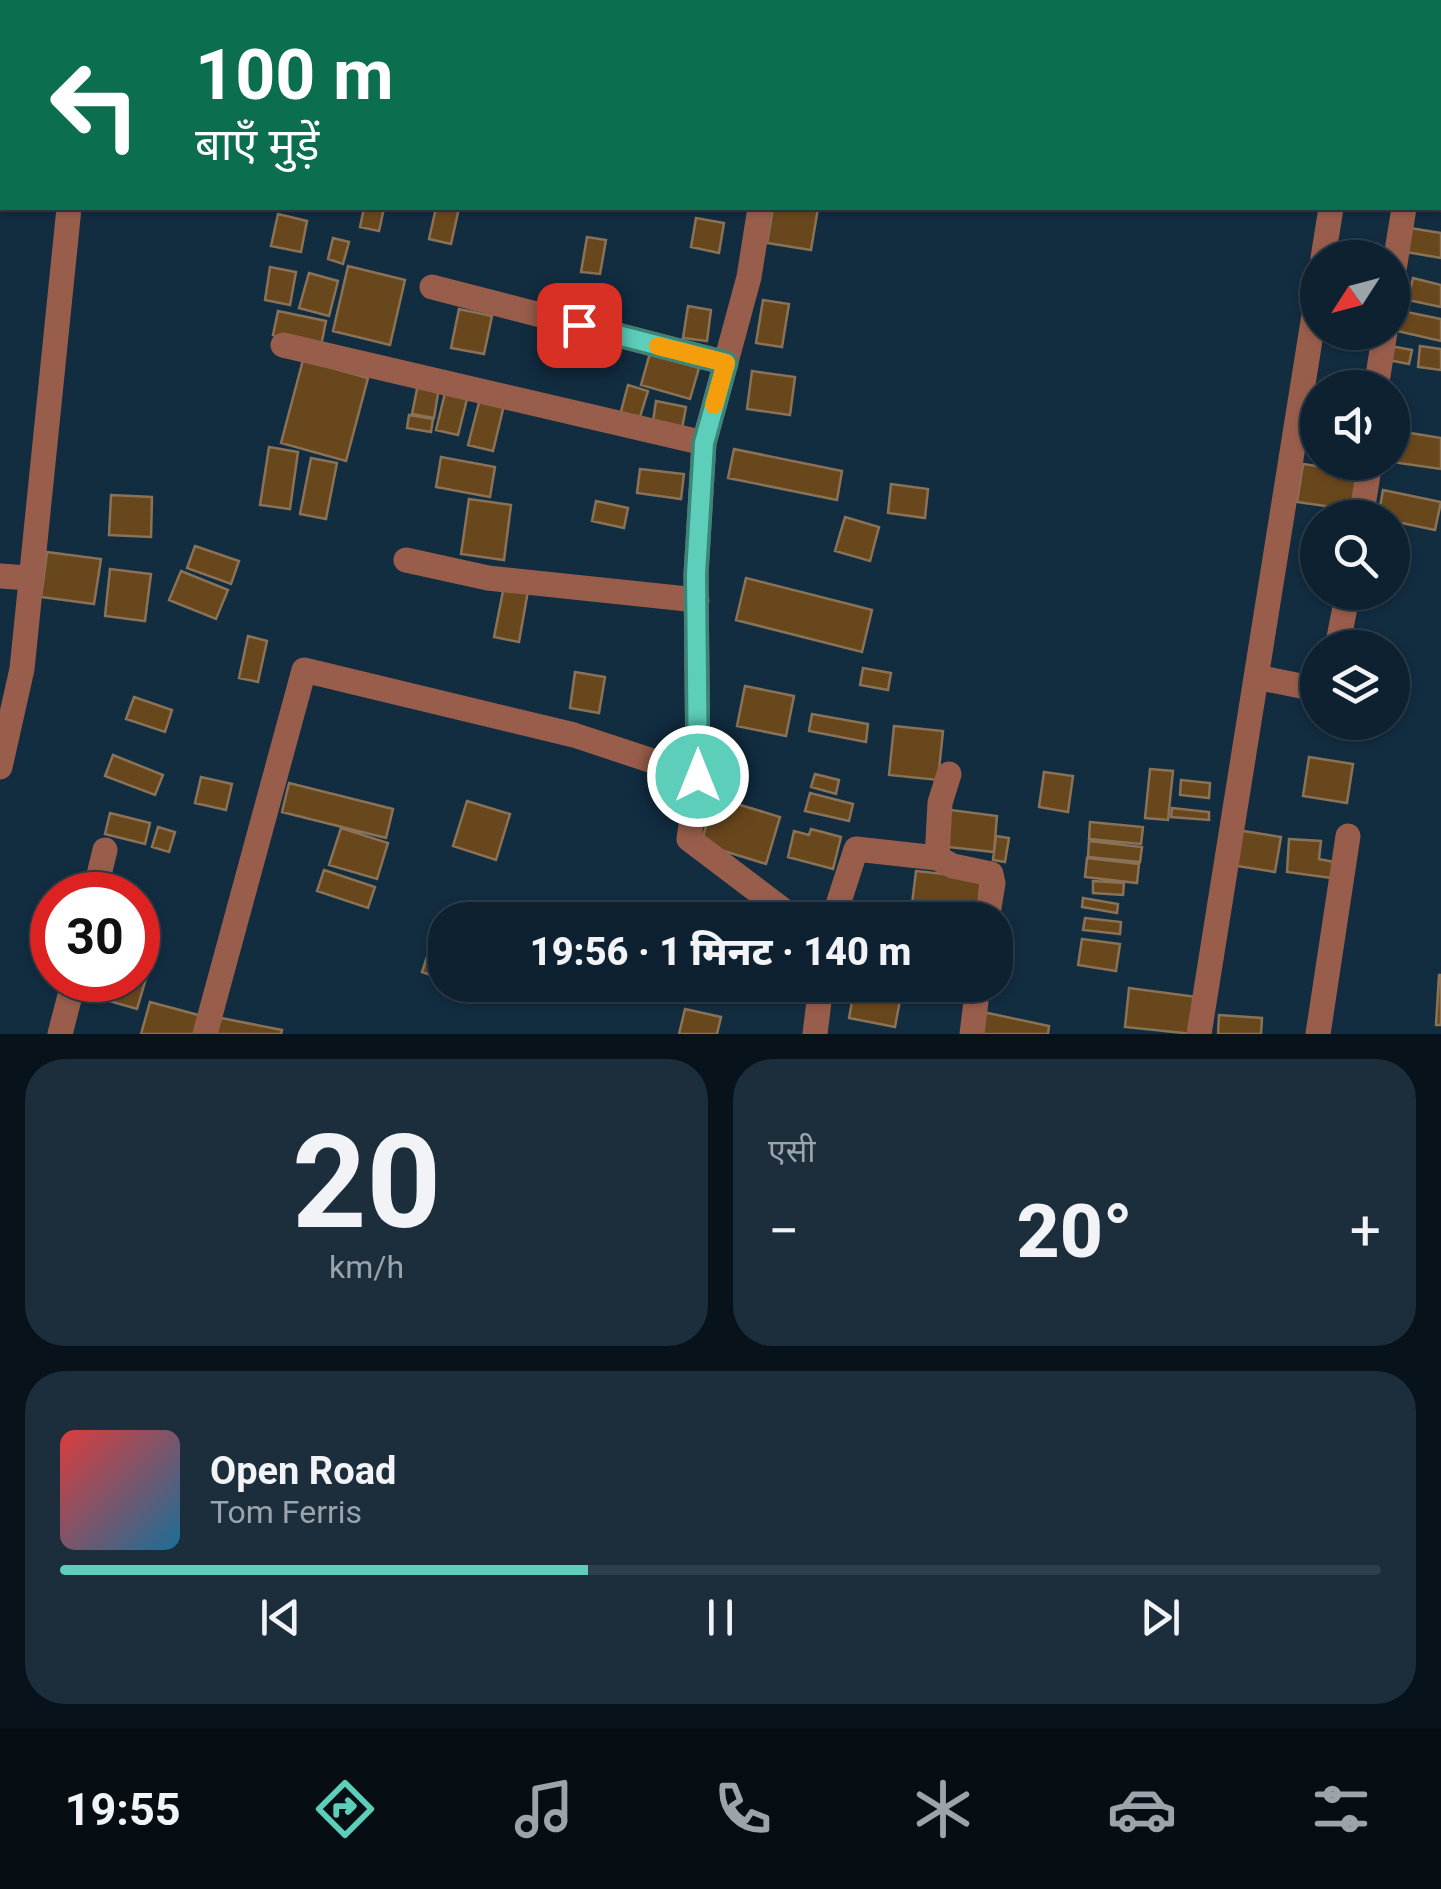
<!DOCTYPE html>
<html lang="hi">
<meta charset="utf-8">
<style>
:root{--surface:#0e2130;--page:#1c2e3c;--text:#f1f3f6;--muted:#9ba3ab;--line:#2e3e4c;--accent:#5cceba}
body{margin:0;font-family:Roboto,"Noto Sans Devanagari",sans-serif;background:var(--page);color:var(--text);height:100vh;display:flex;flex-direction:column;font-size:38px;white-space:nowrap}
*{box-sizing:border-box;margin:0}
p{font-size:32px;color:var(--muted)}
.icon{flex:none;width:55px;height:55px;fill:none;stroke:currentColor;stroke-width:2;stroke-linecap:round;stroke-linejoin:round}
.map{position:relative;height:1034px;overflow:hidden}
.drawer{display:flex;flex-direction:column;gap:25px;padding:25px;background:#08121a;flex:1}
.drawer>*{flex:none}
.hud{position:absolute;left:0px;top:0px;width:1442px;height:210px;box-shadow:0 2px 8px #0004,0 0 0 2px var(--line);background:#0b6e4f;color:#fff;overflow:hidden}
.needle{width:65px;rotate:234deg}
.tools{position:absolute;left:1300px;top:240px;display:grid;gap:20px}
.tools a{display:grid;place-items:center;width:110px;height:110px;border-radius:50%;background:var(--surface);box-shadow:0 2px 8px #0004,0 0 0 2px var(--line);font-size:50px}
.speed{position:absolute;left:30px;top:872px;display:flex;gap:20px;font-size:50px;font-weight:700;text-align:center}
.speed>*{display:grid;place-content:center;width:130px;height:130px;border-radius:50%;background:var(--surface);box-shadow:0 2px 8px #0004,0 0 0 2px var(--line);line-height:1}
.speed .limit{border:15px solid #d22;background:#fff;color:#111}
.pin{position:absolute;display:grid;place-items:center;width:85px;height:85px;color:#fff;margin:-42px;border-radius:20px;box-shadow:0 5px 15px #0006}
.me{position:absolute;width:110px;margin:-55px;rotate:0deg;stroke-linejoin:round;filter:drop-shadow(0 0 8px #0008)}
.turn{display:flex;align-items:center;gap:35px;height:210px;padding:0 30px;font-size:45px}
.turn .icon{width:130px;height:130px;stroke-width:2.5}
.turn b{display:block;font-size:70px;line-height:85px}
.big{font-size:75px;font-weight:800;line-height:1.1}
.drawer .card{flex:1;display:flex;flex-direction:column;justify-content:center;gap:15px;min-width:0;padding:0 35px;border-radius:40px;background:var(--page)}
.drawer .dial{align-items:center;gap:0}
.dial b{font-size:130px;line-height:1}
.song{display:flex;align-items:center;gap:30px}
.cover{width:120px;height:120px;border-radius:15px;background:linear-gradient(135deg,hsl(0 70% 55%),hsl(200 70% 35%))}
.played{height:10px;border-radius:5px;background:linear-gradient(90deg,var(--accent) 40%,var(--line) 40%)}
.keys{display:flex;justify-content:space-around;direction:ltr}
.heat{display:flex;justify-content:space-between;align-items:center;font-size:55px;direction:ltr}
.drawer .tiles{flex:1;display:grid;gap:25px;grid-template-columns:1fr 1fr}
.card:last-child{grid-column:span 2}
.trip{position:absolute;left:428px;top:902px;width:585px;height:100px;border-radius:40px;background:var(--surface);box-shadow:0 2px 8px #0004,0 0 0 2px var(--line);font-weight:800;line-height:100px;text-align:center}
.dock{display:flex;height:160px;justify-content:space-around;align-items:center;background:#060d13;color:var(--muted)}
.dock .icon{width:70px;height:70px}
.dock .selected{color:var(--accent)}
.dock b{font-size:45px;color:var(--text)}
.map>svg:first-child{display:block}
.building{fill:#69471c;stroke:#8a7257;stroke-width:2.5}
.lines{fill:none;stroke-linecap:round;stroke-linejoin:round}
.minor{stroke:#995e4b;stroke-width:25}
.route-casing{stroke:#3c8679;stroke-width:25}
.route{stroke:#5cceba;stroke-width:18}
.slow{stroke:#f59e0b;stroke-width:18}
</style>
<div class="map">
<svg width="1441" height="1034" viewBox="0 0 1441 1034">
<rect width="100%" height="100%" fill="#122c40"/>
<path class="building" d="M 364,208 L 384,208 L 379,231 L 360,227 Z
M 436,208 L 459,208 L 451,244 L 429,239 Z
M 773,208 L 818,208 L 811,250 L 767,243 Z
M 278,214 L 307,221 L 301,252 L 271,246 Z
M 696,218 L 724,223 L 719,253 L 691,247 Z
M 1410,228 L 1441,233 L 1441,258 L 1406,252 Z
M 587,237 L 606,240 L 600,274 L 581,272 Z
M 333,238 L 349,242 L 343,264 L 328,259 Z
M 348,266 L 405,280 L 390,345 L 333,331 Z
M 270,267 L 296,272 L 290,305 L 265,300 Z
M 309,273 L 338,281 L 329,316 L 299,308 Z
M 1413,278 L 1441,285 L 1441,307 L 1408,300 Z
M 763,300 L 789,304 L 782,347 L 756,343 Z
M 688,306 L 711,310 L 707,341 L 683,338 Z
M 459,309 L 492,316 L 484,354 L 451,348 Z
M 1397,310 L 1441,319 L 1441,341 L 1393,330 Z
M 278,311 L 326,321 L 321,346 L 273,335 Z
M 1385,345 L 1412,350 L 1409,364 L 1383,359 Z
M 1420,346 L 1441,349 L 1441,370 L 1418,367 Z
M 650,353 L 699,368 L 690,399 L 641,385 Z
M 303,360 L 368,378 L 346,461 L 281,443 Z
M 752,371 L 795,377 L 790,415 L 747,409 Z
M 418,384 L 439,388 L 434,418 L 412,414 Z
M 628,385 L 648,391 L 639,420 L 620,415 Z
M 446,389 L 468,395 L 458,435 L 436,430 Z
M 481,395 L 505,401 L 493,451 L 468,445 Z
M 656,401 L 686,407 L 681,434 L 652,428 Z
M 409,415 L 433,419 L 431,432 L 407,428 Z
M 1392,430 L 1441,438 L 1441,469 L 1392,462 Z
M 269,447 L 298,452 L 290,509 L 260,505 Z
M 734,449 L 842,471 L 837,500 L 728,478 Z
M 441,457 L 495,467 L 490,497 L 436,487 Z
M 311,458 L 337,463 L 326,519 L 300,514 Z
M 1303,464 L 1358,472 L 1353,510 L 1297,502 Z
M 640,469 L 684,474 L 681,499 L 637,493 Z
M 891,484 L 928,489 L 925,518 L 888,513 Z
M 1383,490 L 1441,502 L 1435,530 L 1392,521 L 1392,518 L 1378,518 Z
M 111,495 L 152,497 L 151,537 L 109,535 Z
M 469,499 L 511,505 L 504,560 L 461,554 Z
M 596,501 L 628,508 L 624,528 L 592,521 Z
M 845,517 L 879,527 L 870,561 L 835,551 Z
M 195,546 L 239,561 L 231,584 L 187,568 Z
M 47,552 L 101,559 L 94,604 L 41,597 Z
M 110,569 L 151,574 L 145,621 L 105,616 Z
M 181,571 L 228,590 L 216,619 L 169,600 Z
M 746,578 L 872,610 L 862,652 L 736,620 Z
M 505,581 L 529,585 L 519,642 L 494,637 Z
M 248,636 L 267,641 L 258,682 L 239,678 Z
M 863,668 L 891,673 L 888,690 L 860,685 Z
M 575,672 L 605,677 L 599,713 L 570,708 Z
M 745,686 L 794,696 L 786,736 L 737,726 Z
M 134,697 L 172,710 L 165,732 L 126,719 Z
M 812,714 L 868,724 L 866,742 L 809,731 Z
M 894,726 L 943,731 L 938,780 L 889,775 Z
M 113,755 L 163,775 L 155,795 L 105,776 Z
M 1309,757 L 1353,764 L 1347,803 L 1303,796 Z
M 1150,769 L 1173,771 L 1168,820 L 1145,818 Z
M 1044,772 L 1073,776 L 1068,812 L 1039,807 Z
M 815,774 L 839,780 L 836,794 L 811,787 Z
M 201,777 L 232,784 L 226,810 L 195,803 Z
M 1181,780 L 1210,783 L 1209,798 L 1180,795 Z
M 289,783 L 393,809 L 386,838 L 282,812 Z
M 810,793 L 853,804 L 849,821 L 805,811 Z
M 714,797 L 780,817 L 766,864 L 701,844 Z
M 467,801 L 510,814 L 496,860 L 453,846 Z
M 1172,808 L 1209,812 L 1209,820 L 1171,817 Z
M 943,809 L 997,816 L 994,852 L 939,846 Z
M 110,813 L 150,823 L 145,844 L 105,834 Z
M 1090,822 L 1143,827 L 1141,844 L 1089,839 Z
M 158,827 L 175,832 L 169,852 L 152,847 Z
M 341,828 L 388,843 L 377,879 L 329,865 Z
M 811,829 L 841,837 L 833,869 L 788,857 L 794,831 L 809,835 Z
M 1237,830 L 1281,837 L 1275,872 L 1231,865 Z
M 996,836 L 1009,838 L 1005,862 L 993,860 Z
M 1289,839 L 1321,841 L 1319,859 L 1334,862 L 1332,878 L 1287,872 Z
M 1089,841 L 1142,847 L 1140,862 L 1088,857 Z
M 1087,858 L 1139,864 L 1137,883 L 1085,877 Z
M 324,870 L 375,887 L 368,908 L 317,891 Z
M 916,871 L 981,878 L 977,920 L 910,920 Z
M 1093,881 L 1124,883 L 1123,895 L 1093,893 Z
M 1083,898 L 1118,904 L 1117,913 L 1082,907 Z
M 1085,918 L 1121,922 L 1120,934 L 1083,930 Z
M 1082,939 L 1120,944 L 1116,971 L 1078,965 Z
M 430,948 L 445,953 L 445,980 L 422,972 Z
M 138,972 L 147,975 L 137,1009 L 78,992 L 82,980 L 138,980 Z
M 1439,975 L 1441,975 L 1441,1025 L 1436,1025 Z
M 1129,988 L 1197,997 L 1193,1034 L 1125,1027 Z
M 854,991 L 900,1000 L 895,1027 L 849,1018 Z
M 150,1002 L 202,1016 L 197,1034 L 141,1034 Z
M 685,1009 L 721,1017 L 717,1034 L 679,1034 Z
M 983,1012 L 1049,1026 L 1048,1034 L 978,1034 Z
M 1219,1015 L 1262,1018 L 1261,1034 L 1218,1034 Z
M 216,1017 L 282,1030 L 281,1034 L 213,1034 Z"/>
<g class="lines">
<path class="minor" d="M 666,0 L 674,2
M 794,2 L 794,0
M 1364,2 L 1365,0
M 1434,2 L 1435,0
M 0,47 L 2,47
M 1440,150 L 1441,151
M 760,208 L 749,277 L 704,443 L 696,574 L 698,776 L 689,839 L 796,920
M 1323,258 L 1331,208
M 1392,282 L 1404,208
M 432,287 L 726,363
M 283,345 L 704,443
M 1376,388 L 1385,332
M 1361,518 L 1370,462
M 406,560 L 488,578 L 697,600
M 0,576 L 30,578
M 1337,648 L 1348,592
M 1256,677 L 1311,688 L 1318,685
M 0,767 L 22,669 L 69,208
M 937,858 L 953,866 L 991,874 L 993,883 L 987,920
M 94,895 L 105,850
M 833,920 L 856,849 L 937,858 L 940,803 L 949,774
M 60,1034 L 74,980
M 205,1034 L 304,670 L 574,735 L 698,776
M 815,1034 L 821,985
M 972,1034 L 978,985
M 1199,1034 L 1318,290
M 1318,1034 L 1348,836"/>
</g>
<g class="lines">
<defs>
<path id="route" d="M 579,325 L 726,363 L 704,443 L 696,574 L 698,776"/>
</defs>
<use href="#route" class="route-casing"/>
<use href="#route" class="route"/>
<path class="slow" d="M 658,346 L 726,363 L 714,405"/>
</g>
</svg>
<div class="tools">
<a><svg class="needle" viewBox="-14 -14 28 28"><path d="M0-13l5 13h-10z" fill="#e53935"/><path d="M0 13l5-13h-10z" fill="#9ba3ab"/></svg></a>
<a><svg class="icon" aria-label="sound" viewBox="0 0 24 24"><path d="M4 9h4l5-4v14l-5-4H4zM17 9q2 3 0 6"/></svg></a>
<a><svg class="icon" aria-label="search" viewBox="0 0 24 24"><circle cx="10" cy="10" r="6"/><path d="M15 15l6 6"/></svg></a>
<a><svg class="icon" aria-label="layers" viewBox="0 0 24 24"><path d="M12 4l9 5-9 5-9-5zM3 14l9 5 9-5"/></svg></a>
</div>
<div class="speed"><div class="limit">30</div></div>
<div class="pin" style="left:579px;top:325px;background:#d93025"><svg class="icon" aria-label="arrive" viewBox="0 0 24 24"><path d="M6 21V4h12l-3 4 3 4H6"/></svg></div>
<svg class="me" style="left:698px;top:776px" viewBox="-20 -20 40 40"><circle r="17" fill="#5cceba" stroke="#fff" stroke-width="3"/><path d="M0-11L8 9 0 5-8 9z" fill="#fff"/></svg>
<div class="trip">19:56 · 1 मिनट · 140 m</div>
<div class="hud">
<div class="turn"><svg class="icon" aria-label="left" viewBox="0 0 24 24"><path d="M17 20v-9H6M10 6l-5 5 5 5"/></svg><div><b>100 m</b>बाएँ मुड़ें</div></div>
</div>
</div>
<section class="drawer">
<div class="tiles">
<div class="card dial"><b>20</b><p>km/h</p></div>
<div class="card"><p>एसी</p>
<div class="heat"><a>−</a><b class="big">20°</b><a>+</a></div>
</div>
<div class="card">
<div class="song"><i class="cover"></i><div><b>Open Road</b><p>Tom Ferris</p></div></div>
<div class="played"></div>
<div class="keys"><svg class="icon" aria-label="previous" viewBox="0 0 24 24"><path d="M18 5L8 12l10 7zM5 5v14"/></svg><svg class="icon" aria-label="pause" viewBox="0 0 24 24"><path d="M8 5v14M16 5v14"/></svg><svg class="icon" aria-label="next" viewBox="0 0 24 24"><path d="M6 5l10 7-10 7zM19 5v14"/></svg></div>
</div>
</div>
</section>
<nav class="dock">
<b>19:55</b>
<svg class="icon selected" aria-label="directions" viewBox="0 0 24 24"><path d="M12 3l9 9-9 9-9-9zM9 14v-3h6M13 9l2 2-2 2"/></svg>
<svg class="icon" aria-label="music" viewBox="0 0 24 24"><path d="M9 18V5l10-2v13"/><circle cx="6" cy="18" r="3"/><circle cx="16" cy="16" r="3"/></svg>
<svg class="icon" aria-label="phone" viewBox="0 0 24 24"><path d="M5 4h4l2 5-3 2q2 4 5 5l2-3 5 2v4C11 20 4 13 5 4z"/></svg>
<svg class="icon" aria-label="climate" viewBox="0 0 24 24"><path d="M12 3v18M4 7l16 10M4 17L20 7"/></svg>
<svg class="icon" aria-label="car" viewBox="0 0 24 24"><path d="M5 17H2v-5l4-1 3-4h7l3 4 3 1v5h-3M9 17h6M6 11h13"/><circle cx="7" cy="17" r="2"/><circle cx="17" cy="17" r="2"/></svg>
<svg class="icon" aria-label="filters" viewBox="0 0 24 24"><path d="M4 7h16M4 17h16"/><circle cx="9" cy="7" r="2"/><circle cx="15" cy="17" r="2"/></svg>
</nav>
